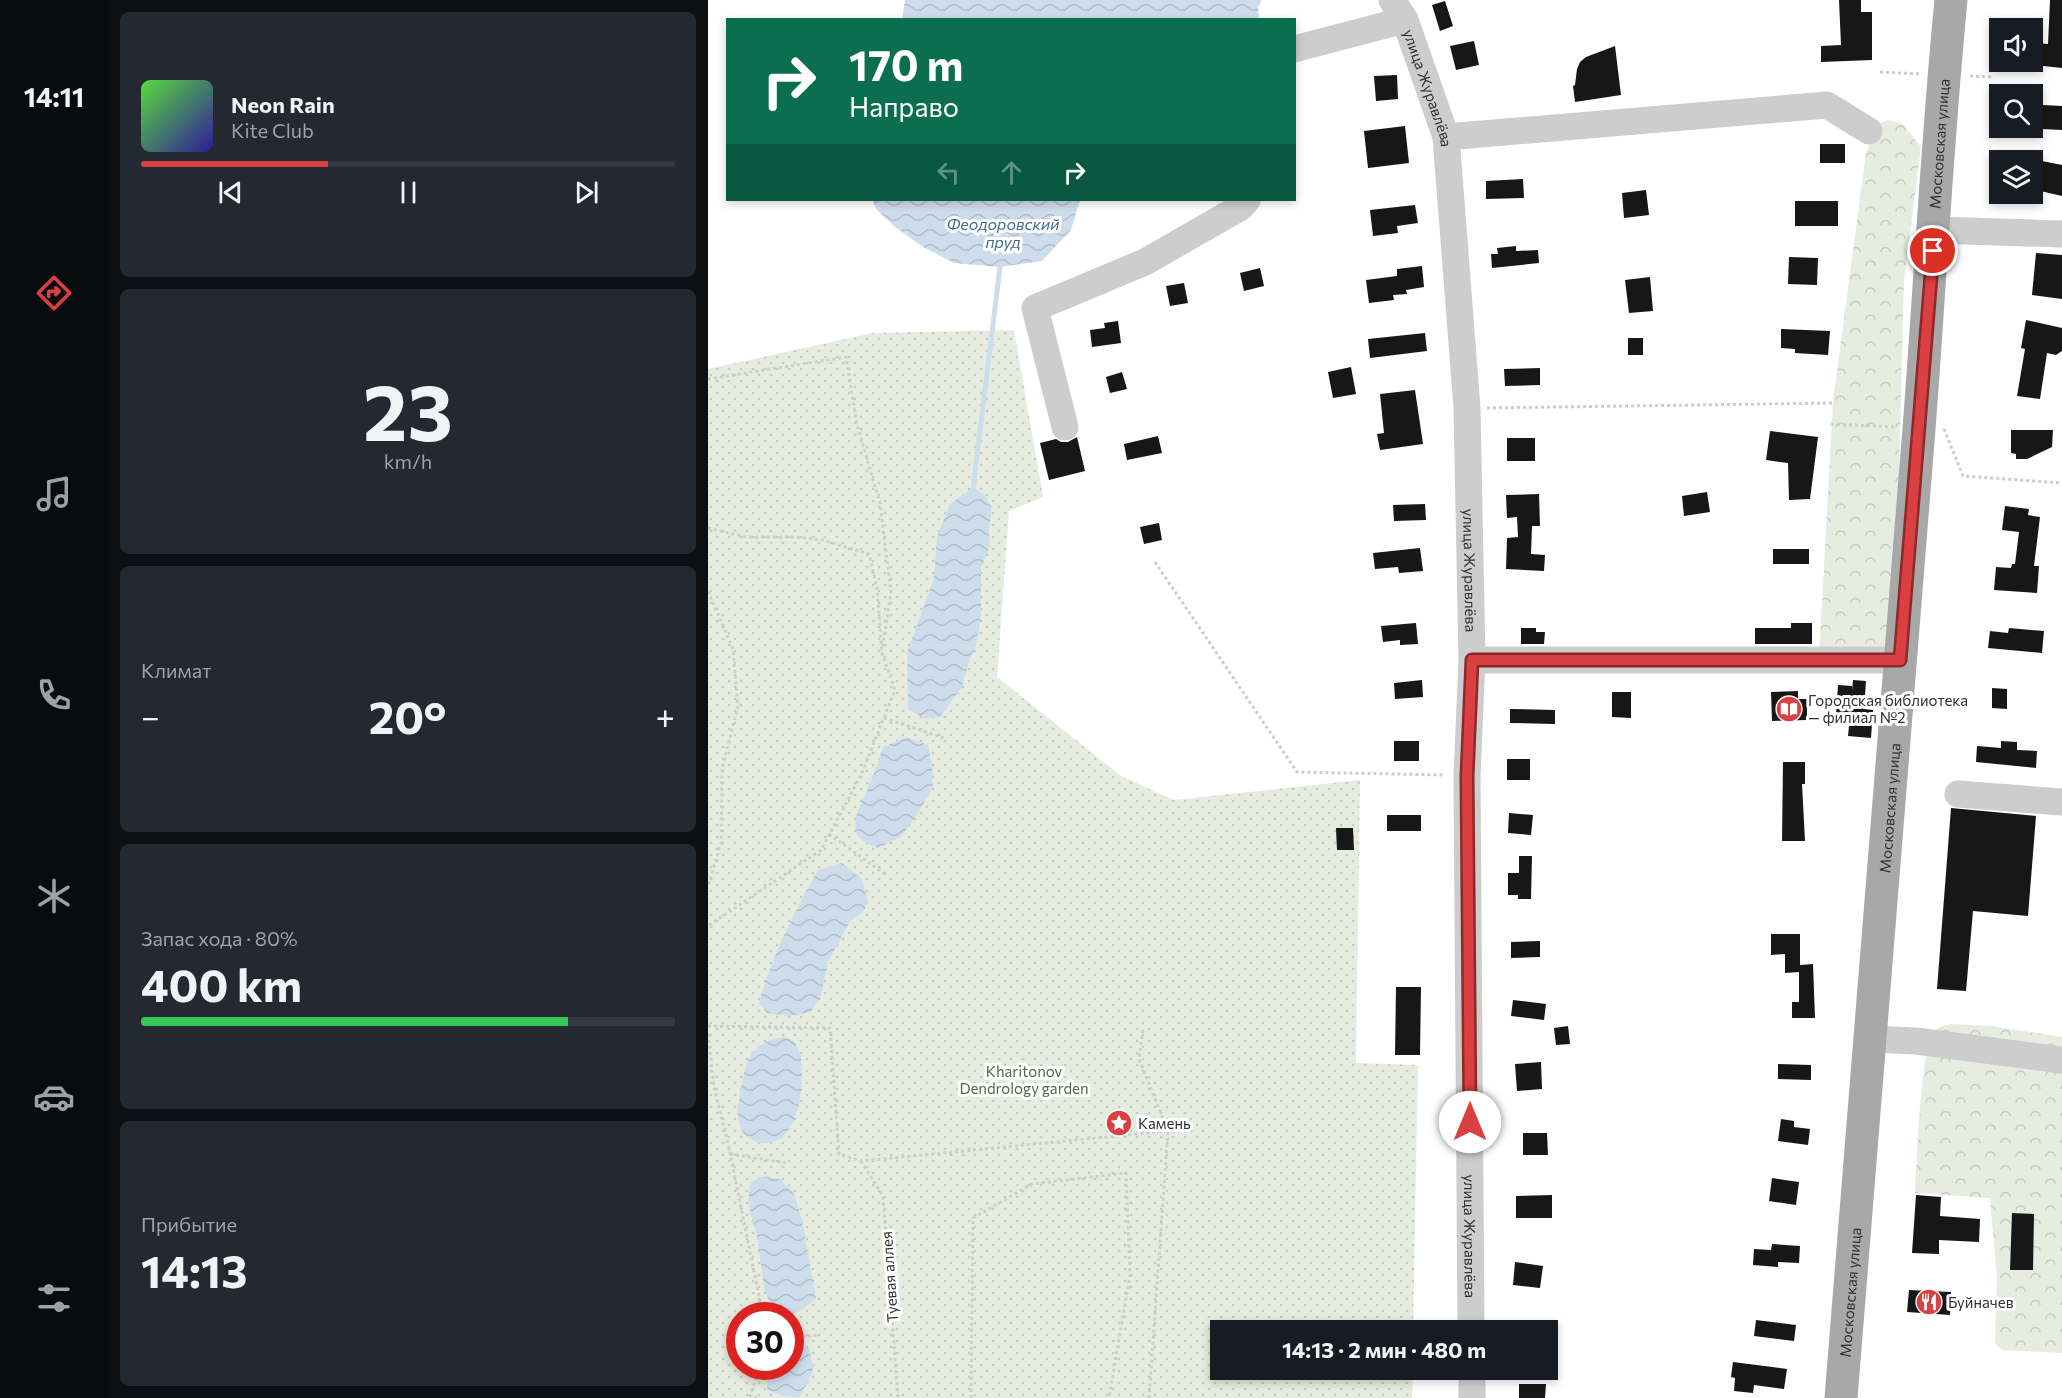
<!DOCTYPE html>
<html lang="ru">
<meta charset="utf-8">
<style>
:root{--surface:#171b24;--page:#242831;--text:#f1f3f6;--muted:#9ea1a6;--line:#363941;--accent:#da3f41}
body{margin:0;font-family:Commissioner,sans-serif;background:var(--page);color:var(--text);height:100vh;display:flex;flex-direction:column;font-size:22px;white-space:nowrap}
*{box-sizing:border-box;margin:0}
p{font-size:20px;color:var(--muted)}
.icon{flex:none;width:33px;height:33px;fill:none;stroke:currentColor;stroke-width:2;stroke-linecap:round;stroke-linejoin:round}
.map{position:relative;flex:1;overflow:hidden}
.drawer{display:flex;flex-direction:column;gap:12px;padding:12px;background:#0d0f14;width:600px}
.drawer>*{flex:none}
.guide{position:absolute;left:18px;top:18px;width:570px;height:183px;border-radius:0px;box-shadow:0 3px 9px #0003;background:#0b6e4f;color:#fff;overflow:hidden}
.fabs{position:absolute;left:1281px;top:18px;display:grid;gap:12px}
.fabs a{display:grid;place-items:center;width:54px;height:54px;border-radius:0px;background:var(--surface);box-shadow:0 3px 9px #0003;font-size:30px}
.speed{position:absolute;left:18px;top:1302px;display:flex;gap:12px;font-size:30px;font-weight:700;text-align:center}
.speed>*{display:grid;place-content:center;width:78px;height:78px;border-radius:50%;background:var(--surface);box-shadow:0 3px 9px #0003;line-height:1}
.speed .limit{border:9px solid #d22;background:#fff;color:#111}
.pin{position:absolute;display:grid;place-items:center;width:51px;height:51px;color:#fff;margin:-26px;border:3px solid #fff;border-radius:50%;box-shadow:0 2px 6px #0007}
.me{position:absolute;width:66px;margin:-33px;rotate:0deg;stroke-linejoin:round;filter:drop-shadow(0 0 4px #0008)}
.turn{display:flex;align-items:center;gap:21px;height:126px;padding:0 24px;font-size:27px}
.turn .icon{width:78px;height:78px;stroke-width:2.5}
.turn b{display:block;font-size:42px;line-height:51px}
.lanes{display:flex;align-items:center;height:57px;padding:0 24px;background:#0003;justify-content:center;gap:30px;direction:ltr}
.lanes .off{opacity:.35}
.big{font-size:45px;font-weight:700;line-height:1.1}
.drawer .widget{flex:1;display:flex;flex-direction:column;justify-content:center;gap:9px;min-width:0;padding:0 21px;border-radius:9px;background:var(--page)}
.drawer .dial{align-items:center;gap:0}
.dial b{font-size:78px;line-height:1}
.song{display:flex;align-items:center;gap:18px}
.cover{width:72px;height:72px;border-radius:9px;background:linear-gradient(135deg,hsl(110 70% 55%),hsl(250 70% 35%))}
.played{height:6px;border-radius:3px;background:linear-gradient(90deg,var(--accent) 35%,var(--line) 35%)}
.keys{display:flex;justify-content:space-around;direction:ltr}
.heat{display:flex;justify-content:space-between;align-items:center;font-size:33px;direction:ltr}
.charge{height:9px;border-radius:4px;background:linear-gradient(90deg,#34c759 80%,var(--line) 0)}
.trip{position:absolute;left:502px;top:1320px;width:348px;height:60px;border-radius:0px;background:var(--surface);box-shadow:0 3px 9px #0003;font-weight:700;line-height:60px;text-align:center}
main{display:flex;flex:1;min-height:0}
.tab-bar{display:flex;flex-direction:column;width:108px;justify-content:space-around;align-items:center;background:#090b0e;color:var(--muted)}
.tab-bar .icon{width:42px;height:42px}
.tab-bar .current{color:var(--accent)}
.tab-bar b{font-size:27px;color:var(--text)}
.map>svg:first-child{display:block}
.forest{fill:url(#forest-crowns)}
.park{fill:url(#park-dots);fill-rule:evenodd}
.water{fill:url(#water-waves)}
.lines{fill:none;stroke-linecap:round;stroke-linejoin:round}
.stream{stroke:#cdddeb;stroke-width:5}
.building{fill:#171717}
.path{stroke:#cdcdcd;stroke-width:3;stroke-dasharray:3 3;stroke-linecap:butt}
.minor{stroke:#cdcdcd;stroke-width:27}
.major{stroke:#a8a8a8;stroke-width:33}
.route-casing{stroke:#8e292a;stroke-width:15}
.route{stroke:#da3f41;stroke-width:10}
.labels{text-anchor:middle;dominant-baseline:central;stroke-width:6;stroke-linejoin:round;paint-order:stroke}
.street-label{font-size:15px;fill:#303030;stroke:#fff}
.poi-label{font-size:15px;fill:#303030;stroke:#fff;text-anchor:start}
.park-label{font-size:15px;fill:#516a40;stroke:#fff}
.water-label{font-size:16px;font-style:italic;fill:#436c8e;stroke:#fff}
</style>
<main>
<nav class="tab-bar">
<b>14:11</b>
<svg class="icon current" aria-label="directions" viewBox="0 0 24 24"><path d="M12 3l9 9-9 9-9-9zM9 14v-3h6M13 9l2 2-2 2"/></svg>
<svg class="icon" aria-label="music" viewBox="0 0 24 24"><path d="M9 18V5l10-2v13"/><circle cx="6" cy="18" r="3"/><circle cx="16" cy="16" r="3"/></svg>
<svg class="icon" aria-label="phone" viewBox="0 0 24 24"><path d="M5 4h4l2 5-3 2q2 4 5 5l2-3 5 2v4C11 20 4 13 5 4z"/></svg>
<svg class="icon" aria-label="climate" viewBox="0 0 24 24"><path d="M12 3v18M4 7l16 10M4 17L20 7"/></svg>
<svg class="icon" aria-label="car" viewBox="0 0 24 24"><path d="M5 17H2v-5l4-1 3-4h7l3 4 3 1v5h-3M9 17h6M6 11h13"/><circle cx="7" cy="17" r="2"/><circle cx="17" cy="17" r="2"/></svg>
<svg class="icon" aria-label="filters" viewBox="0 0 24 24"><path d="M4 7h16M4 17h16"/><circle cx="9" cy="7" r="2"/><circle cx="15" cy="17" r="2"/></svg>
</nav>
<section class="drawer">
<div class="widget">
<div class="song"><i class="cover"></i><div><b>Neon Rain</b><p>Kite Club</p></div></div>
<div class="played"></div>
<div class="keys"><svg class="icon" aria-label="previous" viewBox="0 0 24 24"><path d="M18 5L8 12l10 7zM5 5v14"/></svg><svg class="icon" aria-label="pause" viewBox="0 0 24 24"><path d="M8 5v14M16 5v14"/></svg><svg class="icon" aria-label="next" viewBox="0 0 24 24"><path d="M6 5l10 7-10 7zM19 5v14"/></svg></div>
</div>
<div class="widget dial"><b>23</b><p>km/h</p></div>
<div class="widget"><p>Климат</p>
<div class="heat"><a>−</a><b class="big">20°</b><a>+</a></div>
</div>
<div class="widget"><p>Запас хода · 80%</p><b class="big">400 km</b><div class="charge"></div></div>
<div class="widget"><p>Прибытие</p><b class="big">14:13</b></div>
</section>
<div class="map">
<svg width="1354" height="1398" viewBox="0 0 1354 1398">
<defs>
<pattern id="forest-crowns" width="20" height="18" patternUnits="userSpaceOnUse" patternTransform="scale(1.5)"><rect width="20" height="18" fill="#e6ecdf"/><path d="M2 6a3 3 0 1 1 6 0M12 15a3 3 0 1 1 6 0" fill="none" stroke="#c6cbc0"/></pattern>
<pattern id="park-dots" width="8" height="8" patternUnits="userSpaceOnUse" patternTransform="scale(1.5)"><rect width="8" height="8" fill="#e6ecdf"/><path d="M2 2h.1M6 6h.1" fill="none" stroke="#c6cbc0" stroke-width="1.8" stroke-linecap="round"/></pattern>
<pattern id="water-waves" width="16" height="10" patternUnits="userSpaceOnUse" patternTransform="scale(1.5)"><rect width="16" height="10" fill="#cdddeb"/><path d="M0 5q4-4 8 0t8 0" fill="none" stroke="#b0beca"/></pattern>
</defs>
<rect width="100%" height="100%" fill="#fff"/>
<path class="forest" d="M 1180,120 L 1195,124 L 1213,147 L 1196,280 L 1190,520 L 1183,625 L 1177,654 L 1111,658 L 1125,402 L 1158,153 L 1172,123 Z
M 1243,1024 L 1283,1026 L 1354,1037 L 1354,1353 L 1294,1350 L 1287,1343 L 1289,1278 L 1282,1198 L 1207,1193 C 1209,1164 1212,1050 1226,1032 C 1231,1026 1236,1026 1243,1024 Z"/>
<path class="park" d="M 306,330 L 335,497 L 301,511 L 289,677 L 413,776 L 466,800 L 652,780 L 648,1063 L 710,1065 L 705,1330 L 513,1330 L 513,1370 L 705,1370 L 704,1398 L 0,1398 L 0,369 L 164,333 ZM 32,1316 L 82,1316 L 82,1366 L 32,1366 Z"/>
<path class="water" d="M 197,0 L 554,0 L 550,7 L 551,19 L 194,19 Z
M 164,200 L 372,200 L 363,230 L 334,261 L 292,267 L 246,263 L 215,247 L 186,226 L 169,210 Z
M 265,488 L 276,494 L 284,507 L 281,528 L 282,546 L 273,568 L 273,617 L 268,646 L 261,662 L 254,687 L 232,717 L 216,718 L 200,709 L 199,653 L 226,578 L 229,537 L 242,504 Z
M 199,737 L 220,745 L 224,765 L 225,787 L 207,818 L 192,837 L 171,848 C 133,837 149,814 160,788 C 166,774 171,761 175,747 Z
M 134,863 L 154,879 L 160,902 L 155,912 L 142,921 L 120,962 L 113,995 L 103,1012 L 81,1016 L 59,1013 L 51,1003 C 64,955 86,913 110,870 Z
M 76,1037 L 86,1041 C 89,1046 92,1052 93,1058 C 96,1082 93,1118 76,1136 C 72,1140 60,1144 55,1143 C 19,1139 31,1097 36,1074 C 41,1051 53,1040 76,1037 Z
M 55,1176 L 72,1179 L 86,1194 L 94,1220 L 108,1298 C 94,1310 84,1320 65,1313 L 56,1287 L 49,1237 L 40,1203 L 42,1183 Z
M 94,1346 L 101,1349 L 106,1367 L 99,1384 L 91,1397 L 75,1396 L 59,1390 L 60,1378 L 63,1367 L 82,1366 L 83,1348 Z"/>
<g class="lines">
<path class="stream" d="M 265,488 L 292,267"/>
</g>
<path class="building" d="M 1131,0 L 1153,0 L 1153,12 L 1164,12 L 1164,60 L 1113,62 L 1113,46 L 1133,45 Z
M 1342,0 L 1354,0 L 1354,68 L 1326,65 L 1328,43 L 1340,44 Z
M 737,1 L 745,26 L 732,31 L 724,5 Z
M 766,41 L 771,65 L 748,70 L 742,46 Z
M 907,46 L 913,95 L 867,102 L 865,86 L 867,85 L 869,69 L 872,62 L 878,57 Z
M 689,75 L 690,99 L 668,101 L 666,76 Z
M 1335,105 L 1354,106 L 1354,130 L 1334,129 Z
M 697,126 L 701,163 L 660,168 L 656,131 Z
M 1112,144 L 1137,144 L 1137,163 L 1112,163 Z
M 1329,160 L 1354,165 L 1354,196 L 1324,189 Z
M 815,179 L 816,198 L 778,199 L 778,181 Z
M 938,190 L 941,215 L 916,218 L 914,193 Z
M 1087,201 L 1130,201 L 1130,226 L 1087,226 Z
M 707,205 L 710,223 L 689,226 L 690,233 L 665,236 L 662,210 Z
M 808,246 L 808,251 L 830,250 L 831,263 L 784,268 L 783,254 L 790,254 L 789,248 Z
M 1328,253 L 1354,255 L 1354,299 L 1324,295 Z
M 1081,257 L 1110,258 L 1109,285 L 1080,284 Z
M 714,266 L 716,287 L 698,290 L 699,294 L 685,295 L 686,300 L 661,303 L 658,280 L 689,276 L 689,269 Z
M 552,268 L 556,286 L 536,291 L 532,273 Z
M 942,277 L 945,311 L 921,313 L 917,280 Z
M 476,283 L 480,303 L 462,306 L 458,286 Z
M 1318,320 L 1354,328 L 1354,351 L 1348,355 L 1339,353 L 1332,399 L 1309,396 L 1317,349 L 1313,348 Z
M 410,321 L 413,343 L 384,347 L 382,330 L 397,328 L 396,323 Z
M 1073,329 L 1122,331 L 1120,355 L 1087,353 L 1087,349 L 1073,348 Z
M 717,333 L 719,351 L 662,358 L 660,339 Z
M 920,338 L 935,338 L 935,355 L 920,355 Z
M 643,367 L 648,394 L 625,398 L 620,372 Z
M 832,368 L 832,385 L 797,386 L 796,369 Z
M 414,372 L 419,389 L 402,393 L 398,377 Z
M 707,390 L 715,444 L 672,450 L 669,434 L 676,433 L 672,394 Z
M 1303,430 L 1345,430 L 1344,447 L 1319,459 L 1308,459 L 1308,454 L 1303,453 Z
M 1062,431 L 1110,437 L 1102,499 L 1081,500 L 1080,463 L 1058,460 Z
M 450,436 L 454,453 L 419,460 L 416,444 Z
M 369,437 L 377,471 L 341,480 L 332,443 L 348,439 L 353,442 L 360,442 Z
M 799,438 L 827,438 L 827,461 L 799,461 Z
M 999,492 L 1002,512 L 976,516 L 974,496 Z
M 831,494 L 832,526 L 824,526 L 823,554 L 837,555 L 836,571 L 798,569 L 799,538 L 810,537 L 809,517 L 799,518 L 798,495 Z
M 717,504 L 718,520 L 686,521 L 685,505 Z
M 1297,506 L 1321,509 L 1320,515 L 1332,517 L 1326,566 L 1331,566 L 1329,593 L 1286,590 L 1288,567 L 1303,568 L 1304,564 L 1307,564 L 1311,532 L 1294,530 Z
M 451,523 L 454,540 L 436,544 L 432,527 Z
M 712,548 L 715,571 L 691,573 L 690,567 L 667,569 L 665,553 Z
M 1065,549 L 1101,549 L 1101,564 L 1065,564 Z
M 708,623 L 710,644 L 692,645 L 692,640 L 675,642 L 673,626 Z
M 1083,623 L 1104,623 L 1104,644 L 1047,644 L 1047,628 L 1083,628 Z
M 813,628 L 828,628 L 828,632 L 837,632 L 836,644 L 813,644 Z
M 1301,628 L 1336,631 L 1334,653 L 1280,648 L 1282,631 L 1300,633 Z
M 714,680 L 715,697 L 687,699 L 686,683 Z
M 1145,680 L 1158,681 L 1156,709 L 1165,710 L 1163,738 L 1140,736 L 1142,716 L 1128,715 L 1130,685 L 1144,686 L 1144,691 Z
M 1284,688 L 1299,689 L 1299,709 L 1284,708 Z
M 1090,691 L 1090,699 L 1099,699 L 1099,720 L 1064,721 L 1063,692 Z
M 904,692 L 923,692 L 923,718 L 904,717 Z
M 802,709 L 847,710 L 847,724 L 802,723 Z
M 686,741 L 711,741 L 711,761 L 686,761 Z
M 1293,741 L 1309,742 L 1309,750 L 1329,751 L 1328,768 L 1268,762 L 1269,746 L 1293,748 Z
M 799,759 L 822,759 L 822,780 L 799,780 Z
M 1075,762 L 1097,762 L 1097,784 L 1094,784 L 1097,841 L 1074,841 Z
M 1243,808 L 1328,816 L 1320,916 L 1265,911 L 1258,991 L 1229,989 Z
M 801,813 L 825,815 L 823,835 L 800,833 Z
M 679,815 L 713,815 L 713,831 L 679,831 Z
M 628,828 L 645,828 L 646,850 L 629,850 Z
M 811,856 L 824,856 L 823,899 L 810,899 L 810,895 L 800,895 L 800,873 L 811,873 Z
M 1063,934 L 1092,934 L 1092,965 L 1105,964 L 1107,1018 L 1084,1018 L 1084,1002 L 1091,1002 L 1091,972 L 1077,973 L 1077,954 L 1063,955 Z
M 832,941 L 832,957 L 803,958 L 803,942 Z
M 688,987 L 713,987 L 712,1055 L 687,1055 Z
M 805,1000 L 838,1004 L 836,1020 L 803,1016 Z
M 860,1026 L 862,1044 L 848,1045 L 846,1028 Z
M 833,1062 L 834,1089 L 809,1091 L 807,1064 Z
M 1070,1064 L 1103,1065 L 1103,1080 L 1070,1079 Z
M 1073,1119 L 1086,1121 L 1086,1127 L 1102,1129 L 1100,1145 L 1070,1141 Z
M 815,1133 L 839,1133 L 840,1155 L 815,1155 Z
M 1064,1178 L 1091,1182 L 1088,1205 L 1061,1201 Z
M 844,1195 L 844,1218 L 808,1218 L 808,1196 Z
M 1208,1195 L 1233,1197 L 1232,1216 L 1272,1219 L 1271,1242 L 1231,1240 L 1231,1254 L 1204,1253 Z
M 1304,1213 L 1326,1214 L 1325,1270 L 1302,1270 Z
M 1064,1244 L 1092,1246 L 1091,1263 L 1070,1262 L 1070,1267 L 1045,1265 L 1046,1249 L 1063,1250 Z
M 807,1262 L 835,1266 L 832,1288 L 805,1285 Z
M 1201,1290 L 1243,1292 L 1242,1315 L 1199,1312 Z
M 1048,1320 L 1088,1325 L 1086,1341 L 1046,1336 Z
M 1025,1362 L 1079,1369 L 1076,1389 L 1046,1385 L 1045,1393 L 1026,1391 L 1027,1378 L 1023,1377 Z
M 811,1384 L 838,1384 L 837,1398 L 811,1398 Z"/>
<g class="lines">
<path class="path" d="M 1172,72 L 1212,74
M 1262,76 L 1283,77
M 0,379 L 138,357 L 149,425 L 172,503 L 183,592 L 175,646
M 779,408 L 1124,403
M 1123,424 L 1188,427
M 1236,429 L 1255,476 L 1354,483
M 0,528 L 38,537 L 86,537 L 115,540 L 161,554 L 169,588 L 174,653 L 187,690 L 153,775 L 113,850 L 0,926
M 447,562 L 589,772 L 736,775
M 0,591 L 25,649 L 30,707 L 14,768 L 13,843 L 0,886
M 176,718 L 236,738
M 121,834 L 178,875
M 0,1026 L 122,1028 L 131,1154 L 153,1161 L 460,1131
M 435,1030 L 431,1059 L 460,1131 L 441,1398
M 0,1034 L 6,1087 L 20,1143 L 55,1316
M 22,1154 L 78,1163
M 153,1161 L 175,1196 L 190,1398
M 82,1338 L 110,1335
M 49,1398 L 42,1396 L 52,1366
M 263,1398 L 265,1218 L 324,1184 L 418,1173 L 422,1275 L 401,1398"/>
<g class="minor">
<path id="s1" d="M 684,0 L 697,20 L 738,137 L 759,408 L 764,660 L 759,776 L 763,1330"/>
<path d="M 586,49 L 697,20"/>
<path d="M 738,137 L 1119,105 L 1161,131"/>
<path d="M 1226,230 L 1354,234"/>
<path d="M 357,427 L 327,308 L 437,262 L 533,207 L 539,200"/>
<path d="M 764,660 L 1192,660"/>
<path d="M 1250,794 L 1354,802"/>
<path d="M 1164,1039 L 1208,1041 L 1354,1060"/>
<path d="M 764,1370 L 764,1398"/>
</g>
<path class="major" id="s2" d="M 1133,1398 C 1161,1075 1186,752 1211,429 C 1222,286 1229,142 1243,0"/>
</g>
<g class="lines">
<defs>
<path id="route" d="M 762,1122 L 759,776 L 764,660 L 1192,660 L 1225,251"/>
</defs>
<use href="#route" class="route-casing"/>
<use href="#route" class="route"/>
</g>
<defs>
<symbol id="library-disc" viewBox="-11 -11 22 22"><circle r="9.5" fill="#da3f41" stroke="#fff"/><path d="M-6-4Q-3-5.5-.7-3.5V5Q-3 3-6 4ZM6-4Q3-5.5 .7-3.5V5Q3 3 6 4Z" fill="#fff"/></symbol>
<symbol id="sight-disc" viewBox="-11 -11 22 22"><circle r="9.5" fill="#da3f41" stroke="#fff"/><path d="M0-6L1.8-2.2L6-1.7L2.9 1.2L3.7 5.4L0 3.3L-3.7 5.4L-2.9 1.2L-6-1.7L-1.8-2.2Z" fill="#fff"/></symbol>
<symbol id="restaurant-disc" viewBox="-11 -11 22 22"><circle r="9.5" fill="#da3f41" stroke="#fff"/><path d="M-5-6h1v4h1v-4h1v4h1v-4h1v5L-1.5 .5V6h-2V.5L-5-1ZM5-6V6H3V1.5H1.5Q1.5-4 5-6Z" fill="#fff"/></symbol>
</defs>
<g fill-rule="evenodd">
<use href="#library-disc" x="1066" y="694" width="30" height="30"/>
<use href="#sight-disc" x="396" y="1108" width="30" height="30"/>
<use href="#restaurant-disc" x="1206" y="1287" width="30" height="30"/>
</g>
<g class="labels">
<g class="street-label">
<text stroke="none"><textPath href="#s1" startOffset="96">улица Журавлёва</textPath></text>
<text stroke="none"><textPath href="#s2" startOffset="1258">Московская улица</textPath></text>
<text stroke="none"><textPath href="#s1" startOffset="582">улица Журавлёва</textPath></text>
<text stroke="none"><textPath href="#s2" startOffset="592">Московская улица</textPath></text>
<text stroke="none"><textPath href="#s1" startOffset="1248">улица Журавлёва</textPath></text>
<text transform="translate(181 1277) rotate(-94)">Туевая аллея</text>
<text stroke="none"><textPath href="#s2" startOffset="106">Московская улица</textPath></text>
</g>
<g class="poi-label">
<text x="1100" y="700">Городская библиотека<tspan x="1100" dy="17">— филиал №2</tspan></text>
<text x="430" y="1123">Камень</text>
<text x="1240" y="1302">Буйначев</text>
</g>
<g class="park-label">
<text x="316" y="1071">Kharitonov<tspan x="316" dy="17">Dendrology garden</tspan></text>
</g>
<g class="water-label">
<text x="295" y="223">Феодоровский<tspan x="295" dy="18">пруд</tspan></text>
</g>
</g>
</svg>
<div class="fabs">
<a><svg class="icon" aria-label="sound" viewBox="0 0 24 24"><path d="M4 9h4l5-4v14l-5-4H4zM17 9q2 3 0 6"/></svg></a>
<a><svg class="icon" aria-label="search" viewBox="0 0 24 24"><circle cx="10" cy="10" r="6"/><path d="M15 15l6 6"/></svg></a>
<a><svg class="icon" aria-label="layers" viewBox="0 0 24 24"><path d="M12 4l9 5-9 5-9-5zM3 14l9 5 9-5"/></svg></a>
</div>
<div class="speed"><div class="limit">30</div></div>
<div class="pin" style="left:1225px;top:251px;background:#d93025"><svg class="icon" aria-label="arrive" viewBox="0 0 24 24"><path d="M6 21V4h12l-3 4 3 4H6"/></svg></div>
<svg class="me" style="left:762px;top:1122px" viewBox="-20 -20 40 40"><circle r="19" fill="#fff"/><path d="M0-13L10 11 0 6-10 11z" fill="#da3f41"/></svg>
<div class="trip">14:13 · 2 мин · 480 m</div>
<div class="guide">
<div class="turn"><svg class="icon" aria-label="right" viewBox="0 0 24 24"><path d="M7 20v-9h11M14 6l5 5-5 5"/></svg><div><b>170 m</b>Направо</div></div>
<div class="lanes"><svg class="icon off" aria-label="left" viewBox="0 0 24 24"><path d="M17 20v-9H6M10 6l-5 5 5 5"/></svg><svg class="icon off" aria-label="ahead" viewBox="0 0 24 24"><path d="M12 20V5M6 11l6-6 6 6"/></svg><svg class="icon" aria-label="right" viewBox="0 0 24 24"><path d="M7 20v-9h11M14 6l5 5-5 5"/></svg></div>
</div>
</div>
</main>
